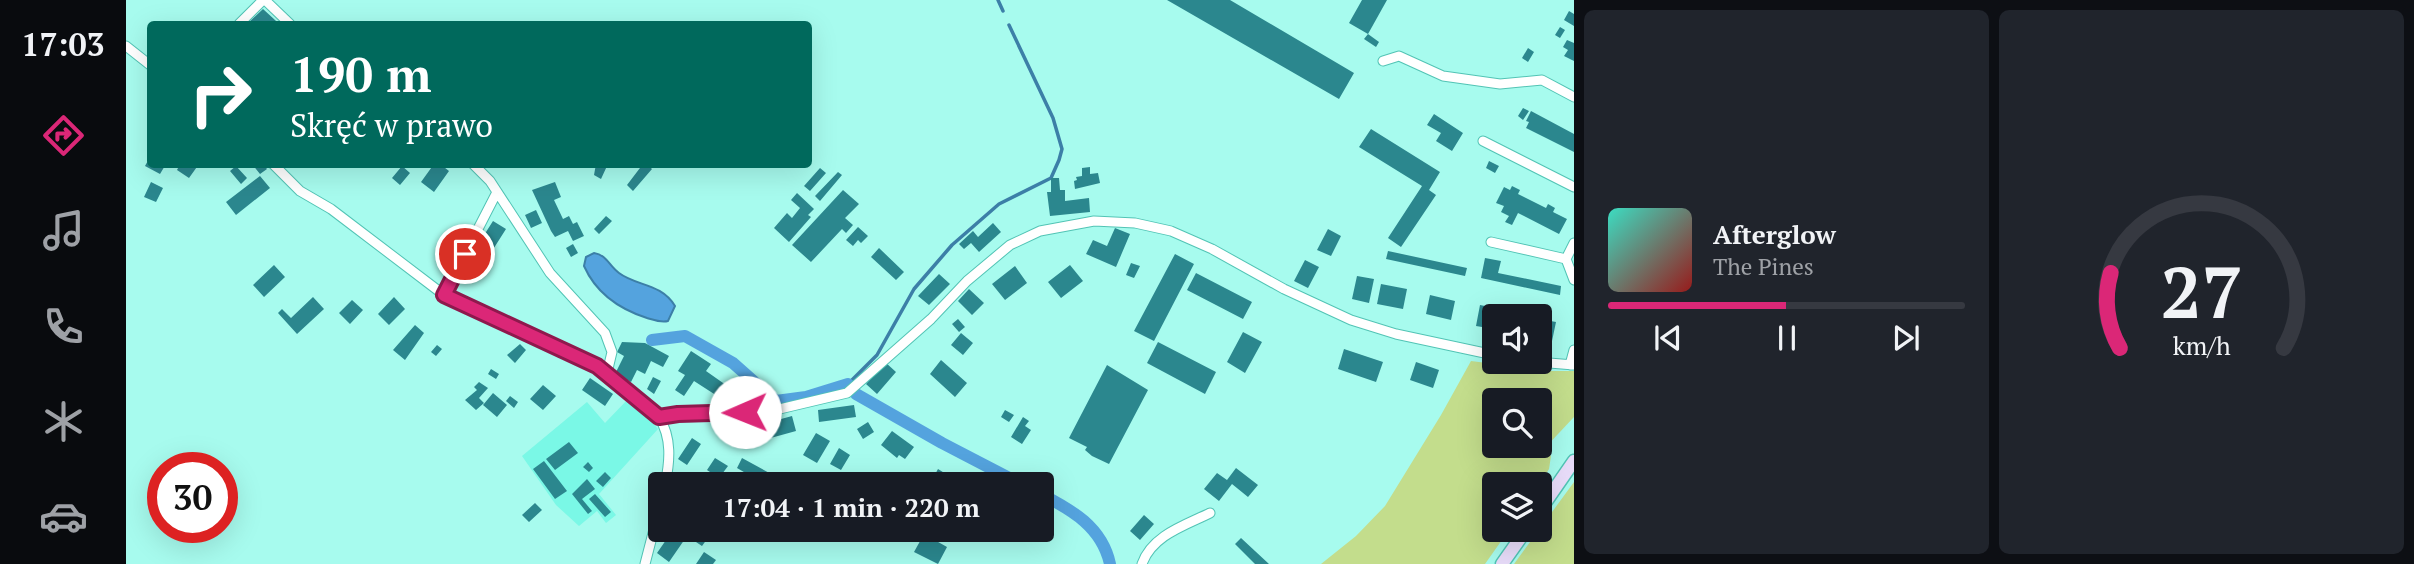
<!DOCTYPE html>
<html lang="pl">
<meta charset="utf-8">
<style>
:root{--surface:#171b24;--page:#20242c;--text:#f1f3f6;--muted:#9ea1a6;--line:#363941;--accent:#db2777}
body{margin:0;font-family:"PT Serif",serif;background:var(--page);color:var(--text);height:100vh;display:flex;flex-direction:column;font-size:26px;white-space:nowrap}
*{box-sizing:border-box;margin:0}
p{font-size:23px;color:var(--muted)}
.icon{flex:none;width:38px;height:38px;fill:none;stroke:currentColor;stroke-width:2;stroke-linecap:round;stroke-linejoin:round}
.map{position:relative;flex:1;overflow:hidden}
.sheet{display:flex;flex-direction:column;gap:10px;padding:10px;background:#0d0f14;width:840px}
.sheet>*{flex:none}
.hud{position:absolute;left:21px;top:21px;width:665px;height:147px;border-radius:7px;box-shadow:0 7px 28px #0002;background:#00695c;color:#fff;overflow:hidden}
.tools{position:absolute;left:1356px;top:304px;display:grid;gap:14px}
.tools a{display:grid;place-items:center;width:70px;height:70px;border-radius:7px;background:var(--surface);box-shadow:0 7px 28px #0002;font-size:35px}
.speed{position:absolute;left:21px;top:452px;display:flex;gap:14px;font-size:35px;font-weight:700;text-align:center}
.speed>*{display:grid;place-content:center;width:91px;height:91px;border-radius:50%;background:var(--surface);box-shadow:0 7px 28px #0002;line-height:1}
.speed .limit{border:10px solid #d22;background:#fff;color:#111}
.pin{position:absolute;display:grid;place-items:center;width:60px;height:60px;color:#fff;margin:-30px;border:4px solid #fff;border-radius:50%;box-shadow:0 2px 7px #0007}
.me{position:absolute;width:77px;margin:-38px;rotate:269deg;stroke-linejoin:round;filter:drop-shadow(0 0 5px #0008)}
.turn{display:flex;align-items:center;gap:24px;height:147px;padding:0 28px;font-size:32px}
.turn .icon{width:91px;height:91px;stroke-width:2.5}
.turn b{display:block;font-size:49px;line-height:60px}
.sheet .tile{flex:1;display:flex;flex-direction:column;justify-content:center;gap:10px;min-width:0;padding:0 24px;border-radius:10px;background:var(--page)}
.sheet .dial{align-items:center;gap:0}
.dial svg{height:182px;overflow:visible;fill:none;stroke:var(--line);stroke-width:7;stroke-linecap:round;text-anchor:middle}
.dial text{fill:var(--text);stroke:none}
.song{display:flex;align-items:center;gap:21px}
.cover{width:84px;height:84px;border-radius:10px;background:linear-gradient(135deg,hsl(170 70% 55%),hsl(0 70% 35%))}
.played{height:7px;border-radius:4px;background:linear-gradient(90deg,var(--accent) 50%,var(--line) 50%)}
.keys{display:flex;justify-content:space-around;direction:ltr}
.sheet .tiles{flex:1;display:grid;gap:10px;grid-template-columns:repeat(2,1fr)}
.trip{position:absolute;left:522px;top:472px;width:406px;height:70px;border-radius:7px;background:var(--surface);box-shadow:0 7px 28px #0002;font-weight:600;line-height:70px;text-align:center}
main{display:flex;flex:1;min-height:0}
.dock{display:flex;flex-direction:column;width:126px;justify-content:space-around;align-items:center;background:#090b0e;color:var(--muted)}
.dock .icon{width:49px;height:49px}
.dock .active{color:var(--accent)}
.dock b{font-size:32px;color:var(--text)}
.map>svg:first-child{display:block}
.built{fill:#7af8e6}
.green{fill:#c3dd8c;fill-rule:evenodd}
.water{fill:#54a3de;stroke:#3c7fa7;stroke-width:2}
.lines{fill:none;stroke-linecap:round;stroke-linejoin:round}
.stream{stroke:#3c7fa7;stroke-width:3.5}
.canal{stroke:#54a3de;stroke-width:12}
.building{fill:#2b878e}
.minor-casing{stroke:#52c4b5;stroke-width:11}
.secondary-casing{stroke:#52c4b5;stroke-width:15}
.minor{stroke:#fff;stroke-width:9}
.secondary{stroke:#e8dcf9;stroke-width:12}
.route-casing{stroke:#8e194d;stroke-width:18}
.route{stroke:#db2777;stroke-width:12}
</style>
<main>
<nav class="dock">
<b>17:03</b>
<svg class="icon active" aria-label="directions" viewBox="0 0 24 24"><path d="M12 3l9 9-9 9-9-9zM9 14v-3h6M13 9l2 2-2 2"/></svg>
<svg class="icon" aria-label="music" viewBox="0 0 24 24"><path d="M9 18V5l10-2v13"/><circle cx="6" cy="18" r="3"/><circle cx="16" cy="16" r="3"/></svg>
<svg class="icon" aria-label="phone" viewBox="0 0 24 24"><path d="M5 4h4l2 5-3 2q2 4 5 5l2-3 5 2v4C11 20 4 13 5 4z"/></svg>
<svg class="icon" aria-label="climate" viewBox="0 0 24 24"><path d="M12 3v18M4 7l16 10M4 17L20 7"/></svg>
<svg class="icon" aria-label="car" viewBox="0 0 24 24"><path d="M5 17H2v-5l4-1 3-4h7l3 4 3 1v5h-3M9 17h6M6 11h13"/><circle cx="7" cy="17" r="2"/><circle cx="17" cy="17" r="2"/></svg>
</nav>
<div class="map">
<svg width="1448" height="564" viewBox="0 0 1448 564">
<rect width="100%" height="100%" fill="#a7fbee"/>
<path class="built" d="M 504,397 L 532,429 L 473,494 L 490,515 L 480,523 L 471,511 L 453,526 L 430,505 L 396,456 L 461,402 L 479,423 Z"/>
<path class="green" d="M 1345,361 L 1424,371 L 1448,371 L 1448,417 L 1417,450 L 1425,456 L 1423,469 L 1413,485 L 1368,485 L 1368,530 L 1383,530 L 1359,564 L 1195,564 L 1230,536 L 1259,506 L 1315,415 ZM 1368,401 L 1414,401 L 1414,446 L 1368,446 Z
M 1448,482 L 1448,564 L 1388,564 Z"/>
<path class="water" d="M 468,253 C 481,255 483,266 493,273 C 510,286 535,283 549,306 L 542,321 C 535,323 528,320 521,318 C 493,309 470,293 458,266 L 460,257 Z"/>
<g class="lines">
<path class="stream" d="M 872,0 L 877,11
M 722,384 L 751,355 L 788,289 L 826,245 L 873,204 L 925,178 L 933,160 L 936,149 L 927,118 L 883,25"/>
<path class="canal" d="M 526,340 L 559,336 L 607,363 L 650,401 L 680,397 L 722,384
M 730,394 L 816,443 L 897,485
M 915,494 C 946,510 976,527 984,564"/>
</g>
<path class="building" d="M 1041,0 L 1104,0 L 1228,73 L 1213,99 Z
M 1236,0 L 1261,0 L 1242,34 L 1253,42 L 1250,47 L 1238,39 L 1242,34 L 1223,23 Z
M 137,9 L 149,20 L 153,24 L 121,24 Z
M 1443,11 L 1448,14 L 1448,26 L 1438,20 Z
M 1434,27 L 1439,30 L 1434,38 L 1429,35 Z
M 1441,40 L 1448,43 L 1448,61 L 1438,56 L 1442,50 L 1437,47 Z
M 1402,48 L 1408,52 L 1402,62 L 1396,58 Z
M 1397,108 L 1403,111 L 1397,120 L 1392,116 Z
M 1405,111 L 1448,134 L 1448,152 L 1400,128 L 1403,122 L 1400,121 Z
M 1308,114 L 1337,133 L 1326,151 L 1310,141 L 1315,133 L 1301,125 Z
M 1245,129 L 1314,172 L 1303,190 L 1310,195 L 1275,247 L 1262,238 L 1296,186 L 1233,147 Z
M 24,157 L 24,164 L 40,164 L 34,174 L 19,166 Z
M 1363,161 L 1373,166 L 1369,173 L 1360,168 Z
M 54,164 L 73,164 L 63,178 L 51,170 Z
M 126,164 L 137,164 L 141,169 L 134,174 Z
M 308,164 L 314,164 L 323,171 L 308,192 L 295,182 Z
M 470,164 L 487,164 L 485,168 L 481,166 L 475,179 L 468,175 Z
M 517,164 L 521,164 L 526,169 L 507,191 L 501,185 Z
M 110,166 L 121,178 L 115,184 L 104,171 Z
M 276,166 L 284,173 L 274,185 L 266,178 Z
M 964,167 L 964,174 L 972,173 L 974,183 L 949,189 L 948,181 L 951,180 L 950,177 L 956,176 L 956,168 Z
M 694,168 L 700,173 L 684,191 L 678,186 Z
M 712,172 L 716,175 L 694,201 L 689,196 Z
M 134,176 L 144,188 L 110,215 L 100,202 Z
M 925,178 L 933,178 L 934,190 L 939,190 L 939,201 L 963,198 L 964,212 L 924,216 L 921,192 L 925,192 Z
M 25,182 L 37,188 L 30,202 L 18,197 Z
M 429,182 L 435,197 L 428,200 L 437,219 L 443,216 L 447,224 L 451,222 L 458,236 L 447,241 L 442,231 L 429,237 L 425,231 L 406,190 Z
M 1386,186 L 1394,190 L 1392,194 L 1420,208 L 1422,204 L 1429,208 L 1427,212 L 1441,219 L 1433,234 L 1392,213 L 1386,225 L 1379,222 L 1383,216 L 1375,212 L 1378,206 L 1370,203 L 1378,187 L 1384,190 Z
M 717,190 L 733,204 L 719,218 L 727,225 L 720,233 L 716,229 L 685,262 L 666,245 Z
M 671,193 L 688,209 L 682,215 L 685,217 L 663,242 L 648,228 L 661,213 L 666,218 L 674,208 L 665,200 Z
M 410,210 L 416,223 L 405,228 L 399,215 Z
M 480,216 L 486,221 L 473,234 L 468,229 Z
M 367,221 L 380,229 L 366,251 L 353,243 Z
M 867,223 L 875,232 L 853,252 L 845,243 L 838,249 L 833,244 L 847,231 L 852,237 Z
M 732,227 L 742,236 L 735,243 L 732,240 L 727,246 L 720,240 Z
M 989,228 L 1004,234 L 990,267 L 960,254 L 967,240 L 981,246 Z
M 1202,229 L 1215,236 L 1205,256 L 1191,250 Z
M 447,244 L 452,253 L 445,257 L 440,248 Z
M 753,248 L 778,272 L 770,280 L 745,257 Z
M 347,250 L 361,260 L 355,270 L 350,266 L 352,262 L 343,257 Z
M 1262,251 L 1341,268 L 1339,276 L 1260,259 Z
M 1049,254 L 1068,264 L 1028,341 L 1008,331 Z
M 1359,258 L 1375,261 L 1372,273 L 1435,286 L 1434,295 L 1355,278 Z
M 1179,260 L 1193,267 L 1182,288 L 1168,281 Z
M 1005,263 L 1014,266 L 1008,278 L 1000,275 Z
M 148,265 L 159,277 L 138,297 L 127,285 Z
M 944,265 L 957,281 L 935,298 L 922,282 Z
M 889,266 L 901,283 L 879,300 L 866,284 Z
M 1070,273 L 1126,302 L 1117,319 L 1061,290 Z
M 813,274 L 824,284 L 803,305 L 792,296 Z
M 1231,276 L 1248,279 L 1243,303 L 1226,299 Z
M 1255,284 L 1281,289 L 1277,309 L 1251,304 Z
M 843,289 L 858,303 L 846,315 L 832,301 Z
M 1304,295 L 1329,301 L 1325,320 L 1300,314 Z
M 187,297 L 198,309 L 171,334 L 152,313 L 156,309 L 165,318 Z
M 268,297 L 279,309 L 263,325 L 252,314 Z
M 226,300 L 237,310 L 224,324 L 213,313 Z
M 1354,305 L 1379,310 L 1378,317 L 1368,317 L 1368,329 L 1350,326 Z
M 832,319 L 839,327 L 833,332 L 826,324 Z
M 1414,319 L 1430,322 L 1426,341 L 1414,338 Z
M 289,325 L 298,333 L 279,360 L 267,350 Z
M 1117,332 L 1136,342 L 1119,373 L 1101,362 Z
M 835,333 L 847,343 L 837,355 L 825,345 Z
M 496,342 L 519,343 L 543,356 L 537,367 L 525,361 L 519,374 L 511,370 L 505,382 L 489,374 L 498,356 L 491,352 Z
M 1032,342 L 1090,372 L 1079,394 L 1021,363 Z
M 394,344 L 400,350 L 389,363 L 381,355 Z
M 311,345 L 316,349 L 310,356 L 305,352 Z
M 1218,349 L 1257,362 L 1250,382 L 1212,369 Z
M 565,351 L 585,364 L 580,371 L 607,390 L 599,401 L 568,381 L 558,396 L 549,390 L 559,375 L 552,371 Z
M 815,360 L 841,383 L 829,397 L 804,374 Z
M 759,362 L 770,372 L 751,394 L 740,384 Z
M 1290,362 L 1313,370 L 1307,388 L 1284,380 Z
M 981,365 L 1022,390 L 983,464 L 966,456 L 959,450 L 961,447 L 943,438 Z
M 365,369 L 373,374 L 370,379 L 362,374 Z
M 527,377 L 535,381 L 528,394 L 521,389 Z
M 464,378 L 487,394 L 479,406 L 456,390 Z
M 353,382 L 362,388 L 353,398 L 358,403 L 350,410 L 339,400 L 351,390 L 348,387 Z
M 417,385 L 430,396 L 417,410 L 404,399 Z
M 367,393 L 381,405 L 371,417 L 357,405 Z
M 384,396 L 392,402 L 388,408 L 380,401 Z
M 728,405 L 730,417 L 693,422 L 692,410 Z
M 879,410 L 888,415 L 883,422 L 875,417 Z
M 666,416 L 670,431 L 641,439 L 637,424 Z
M 897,417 L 903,421 L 899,426 L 905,430 L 896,444 L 885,437 Z
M 742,422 L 748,432 L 737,439 L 731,429 Z
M 766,431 L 788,447 L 779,459 L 773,455 L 771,458 L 755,445 Z
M 690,433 L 704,441 L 691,463 L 677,455 Z
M 566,438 L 575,444 L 561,465 L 552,459 Z
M 443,442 L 452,453 L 429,470 L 420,459 Z
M 713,448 L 724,455 L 715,470 L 704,464 Z
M 589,458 L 602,466 L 593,478 L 581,470 Z
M 616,458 L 656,480 L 654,485 L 640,485 L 611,468 Z
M 418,461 L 441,491 L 429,499 L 407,469 Z
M 462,462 L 467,468 L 463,472 L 457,467 Z
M 1110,468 L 1132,485 L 1122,497 L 1106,484 L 1093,501 L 1078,489 L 1091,473 L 1101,480 Z
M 812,469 L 828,479 L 825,485 L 810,485 L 805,482 Z
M 479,472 L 485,478 L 477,487 L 470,481 Z
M 461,479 L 469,489 L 456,499 L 466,511 L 462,514 L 446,494 Z
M 469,494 L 485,512 L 479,517 L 463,499 Z
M 409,503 L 416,510 L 403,522 L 396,515 Z
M 1018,515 L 1028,524 L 1014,540 L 1004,531 Z
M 547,530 L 578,530 L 584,535 L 576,546 L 561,536 L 543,562 L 531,553 Z
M 798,534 L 821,547 L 812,564 L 788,552 Z
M 1115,538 L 1143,564 L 1129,564 L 1109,544 Z
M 578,552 L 590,560 L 587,564 L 570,564 Z"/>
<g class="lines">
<defs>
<path id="minor" d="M 139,0 L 164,24
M 113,24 L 137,0
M 0,46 L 24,65
M 1257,61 L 1273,56 L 1317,76 L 1374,84 L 1416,80 L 1448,97
M 1357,141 L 1448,187
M 147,164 L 174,191 L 205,209 L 318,295 L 460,360 L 481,373 L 533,417 C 546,438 544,461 539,485
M 347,164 L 364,181 L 424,273 L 479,333 L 486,352 L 481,373
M 1365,242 L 1440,259
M 1448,243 L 1440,259 L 1448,280
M 318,295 L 371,192
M 1411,362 L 1448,365
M 1444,365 L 1448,350
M 533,417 L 552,414 L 641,412 L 721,393 L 805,319 L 841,281 L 884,245 L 914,231 L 968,221 L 1009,223 L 1045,231 L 1086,249 L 1158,289 L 1225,320 L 1270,334 L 1368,355
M 519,564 L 534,506
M 1016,564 C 1026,535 1060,525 1084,513"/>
<path id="secondary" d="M 1414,510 L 1448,461
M 1376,564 L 1400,530"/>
</defs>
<use href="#minor" class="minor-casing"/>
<use href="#secondary" class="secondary-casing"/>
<use href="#minor" class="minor"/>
<use href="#secondary" class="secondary"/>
</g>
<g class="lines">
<defs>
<path id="route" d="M 339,254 L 318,295 L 471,366 L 533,417 L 552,414 L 619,412"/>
</defs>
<use href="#route" class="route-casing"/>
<use href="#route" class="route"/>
</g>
</svg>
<div class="tools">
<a><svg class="icon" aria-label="sound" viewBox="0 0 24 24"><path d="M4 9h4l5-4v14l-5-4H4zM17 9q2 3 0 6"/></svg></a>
<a><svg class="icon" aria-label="search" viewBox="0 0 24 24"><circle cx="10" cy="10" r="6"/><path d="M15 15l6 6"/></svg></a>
<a><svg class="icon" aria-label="layers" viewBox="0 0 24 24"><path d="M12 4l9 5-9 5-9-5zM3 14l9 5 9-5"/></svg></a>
</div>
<div class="speed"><div class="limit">30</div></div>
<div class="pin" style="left:339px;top:254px;background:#d93025"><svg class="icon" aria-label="arrive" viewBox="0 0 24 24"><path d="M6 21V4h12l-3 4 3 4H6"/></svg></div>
<svg class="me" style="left:619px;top:412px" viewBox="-20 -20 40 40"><circle r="19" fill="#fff"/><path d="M0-13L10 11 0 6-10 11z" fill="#db2777"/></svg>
<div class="trip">17:04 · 1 min · 220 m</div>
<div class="hud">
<div class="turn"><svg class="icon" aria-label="right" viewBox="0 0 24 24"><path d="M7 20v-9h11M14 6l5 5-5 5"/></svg><div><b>190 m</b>Skręć w prawo</div></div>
</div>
</div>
<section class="sheet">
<div class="tiles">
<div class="tile">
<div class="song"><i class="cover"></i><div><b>Afterglow</b><p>The Pines</p></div></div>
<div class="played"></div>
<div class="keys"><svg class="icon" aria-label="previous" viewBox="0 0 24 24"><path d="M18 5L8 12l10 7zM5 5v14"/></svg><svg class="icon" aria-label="pause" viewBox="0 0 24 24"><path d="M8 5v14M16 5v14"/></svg><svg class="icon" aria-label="next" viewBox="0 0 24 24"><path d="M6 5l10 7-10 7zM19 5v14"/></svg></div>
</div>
<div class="tile dial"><svg viewBox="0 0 100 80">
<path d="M14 69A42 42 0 1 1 86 69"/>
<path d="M14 69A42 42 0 0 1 10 36" stroke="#db2777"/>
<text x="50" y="56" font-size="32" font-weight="700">27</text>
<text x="50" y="72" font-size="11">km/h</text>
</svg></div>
</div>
</section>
</main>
